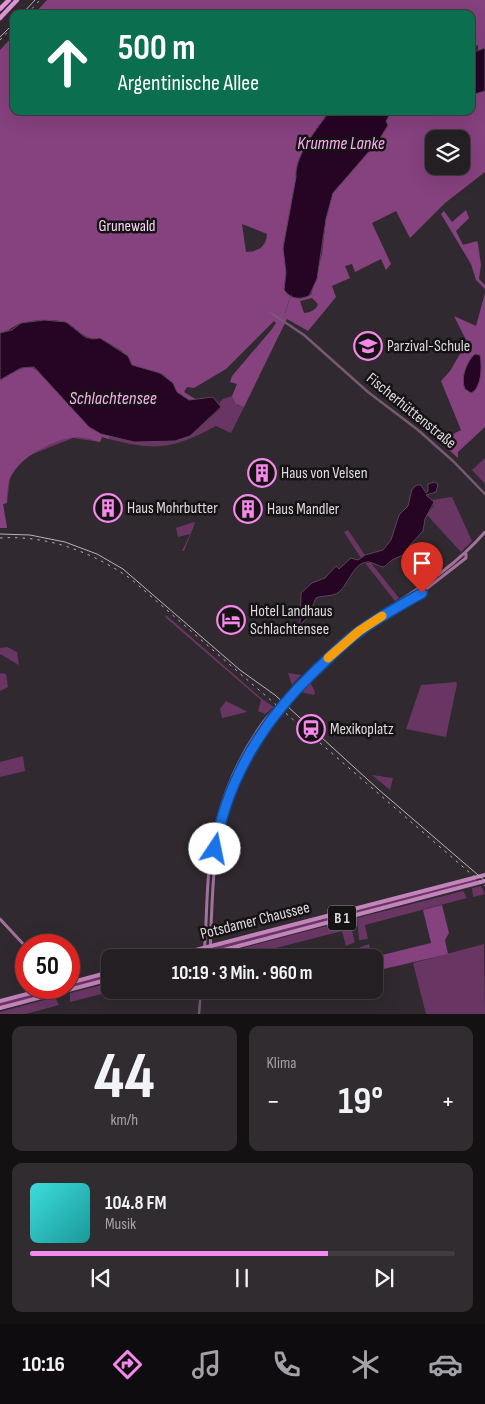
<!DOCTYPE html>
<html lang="de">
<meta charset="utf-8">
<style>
:root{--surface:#241f23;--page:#302c30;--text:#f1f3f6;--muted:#a3a2a6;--line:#413d41;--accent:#f788eb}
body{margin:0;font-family:"Sofia Sans Condensed",sans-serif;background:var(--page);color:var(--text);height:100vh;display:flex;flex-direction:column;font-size:19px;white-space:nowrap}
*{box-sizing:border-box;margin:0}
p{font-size:16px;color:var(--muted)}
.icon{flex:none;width:28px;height:28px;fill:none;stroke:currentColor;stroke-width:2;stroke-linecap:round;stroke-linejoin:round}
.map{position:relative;height:1014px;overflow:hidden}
.panel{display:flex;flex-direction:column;gap:12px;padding:12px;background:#141113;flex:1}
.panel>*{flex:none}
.guide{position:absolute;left:10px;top:10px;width:465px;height:105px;border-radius:10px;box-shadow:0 5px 20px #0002,0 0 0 1px var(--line);background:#0b6e4f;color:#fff;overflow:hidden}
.buttons{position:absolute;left:425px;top:130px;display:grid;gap:10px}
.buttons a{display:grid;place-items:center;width:45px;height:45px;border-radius:10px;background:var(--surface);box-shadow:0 5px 20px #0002,0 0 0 1px var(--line);font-size:25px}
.speed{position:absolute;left:15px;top:934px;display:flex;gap:10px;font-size:25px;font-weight:700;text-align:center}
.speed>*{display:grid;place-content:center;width:65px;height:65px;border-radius:50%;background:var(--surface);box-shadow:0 5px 20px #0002,0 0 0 1px var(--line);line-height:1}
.speed .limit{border:8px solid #d22;background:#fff;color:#111}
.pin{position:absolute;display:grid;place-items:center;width:42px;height:42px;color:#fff;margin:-51px -21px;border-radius:50% 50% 50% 0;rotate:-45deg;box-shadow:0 0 5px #0007}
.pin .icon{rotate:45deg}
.me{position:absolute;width:55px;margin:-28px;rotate:11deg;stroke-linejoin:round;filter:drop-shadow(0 0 4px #0008)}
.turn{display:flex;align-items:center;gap:18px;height:105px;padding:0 25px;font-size:22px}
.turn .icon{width:65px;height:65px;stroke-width:2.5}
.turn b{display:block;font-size:35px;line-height:42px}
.big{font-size:38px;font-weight:700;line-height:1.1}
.panel .widget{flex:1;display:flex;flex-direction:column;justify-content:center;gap:8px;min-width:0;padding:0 18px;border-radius:10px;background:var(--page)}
.panel .dial{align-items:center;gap:0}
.dial b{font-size:65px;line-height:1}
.song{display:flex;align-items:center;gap:15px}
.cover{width:60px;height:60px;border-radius:8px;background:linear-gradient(135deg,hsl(180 70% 55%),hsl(180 70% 35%))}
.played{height:5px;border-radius:2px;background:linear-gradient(90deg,var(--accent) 70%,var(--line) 70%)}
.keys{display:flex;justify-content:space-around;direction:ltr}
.heat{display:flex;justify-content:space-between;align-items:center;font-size:28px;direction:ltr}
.panel .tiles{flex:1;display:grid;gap:12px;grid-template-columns:1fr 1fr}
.widget:last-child{grid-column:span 2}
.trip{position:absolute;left:101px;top:949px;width:282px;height:50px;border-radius:10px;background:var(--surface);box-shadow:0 5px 20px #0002,0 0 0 1px var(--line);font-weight:700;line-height:50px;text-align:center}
.dock{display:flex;height:80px;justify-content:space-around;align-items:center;background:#0e0c0e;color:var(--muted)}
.dock .icon{width:35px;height:35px}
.dock .on{color:var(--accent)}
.dock b{font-size:22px;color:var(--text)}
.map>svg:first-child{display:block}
.green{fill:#693663}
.forest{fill:#86417f;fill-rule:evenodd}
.water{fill:#260424;stroke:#5e445c}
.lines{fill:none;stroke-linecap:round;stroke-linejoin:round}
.stream{stroke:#5e445c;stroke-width:1}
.tertiary{stroke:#785973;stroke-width:2.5}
.secondary{stroke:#a2719c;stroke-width:3}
.primary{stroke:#c384bb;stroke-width:4}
.motorway{stroke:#e094d7;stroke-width:4.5}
.tram{stroke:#b6b2b6;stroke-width:1}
.rail{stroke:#b6b2b6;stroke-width:1;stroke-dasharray:2.5 5;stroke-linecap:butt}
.route-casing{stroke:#114b97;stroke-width:12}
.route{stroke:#1a73e8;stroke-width:9}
.slow{stroke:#f59e0b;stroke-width:9}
.labels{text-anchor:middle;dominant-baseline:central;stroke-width:5;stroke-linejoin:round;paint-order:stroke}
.shield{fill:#161315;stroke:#a39fa2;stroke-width:1}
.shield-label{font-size:15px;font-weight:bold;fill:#dfdbdf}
.park-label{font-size:16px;fill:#fcd4f6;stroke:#161315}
.poi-label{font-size:16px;fill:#dfdbdf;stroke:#161315;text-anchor:start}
.street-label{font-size:16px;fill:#dfdbdf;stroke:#161315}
.water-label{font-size:18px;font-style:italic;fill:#fcaff2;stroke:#161315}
</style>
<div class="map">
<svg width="485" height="1014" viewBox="0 0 485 1014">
<rect width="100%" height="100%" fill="#30292f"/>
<path class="green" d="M 21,368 L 101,434 L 134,442 L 175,441 L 190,436 L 221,408 L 219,403 L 223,399 L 232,396 L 237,405 L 244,407 L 231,433 L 216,426 C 170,451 152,451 102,437 L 100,442 L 73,438 L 28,456 L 19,464 L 10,478 L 7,503 L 3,504 L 7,528 L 0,528 L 0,380 Z
M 485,458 L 485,484 L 472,470 Z
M 452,497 L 472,541 L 461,552 L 427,515 L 434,505 L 431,500 Z
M 194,522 L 195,523 L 184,551 L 182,551 L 190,534 L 178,537 L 176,528 Z
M 348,530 L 365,555 L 361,558 L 344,532 Z
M 365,563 L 371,563 L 399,598 L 395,601 Z
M 166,615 L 262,699 L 274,707 L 265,714 L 258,711 L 261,700 L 165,617 Z
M 7,647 L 17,652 L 19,665 L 0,654 L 0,648 Z
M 0,673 L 6,674 L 8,687 L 0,691 Z
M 288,673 L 301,675 L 292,685 Z
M 310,682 L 315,692 L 314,695 L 301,692 Z
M 456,682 L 457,684 L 446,737 L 406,729 L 421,685 Z
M 226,701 L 246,711 L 247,712 L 222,718 L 220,709 Z
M 264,724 L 266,725 L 248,751 L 230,790 L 216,830 L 234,776 Z
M 23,756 L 25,771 L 0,777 L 0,762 Z
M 372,775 L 393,778 L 390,790 Z
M 474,878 L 479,882 L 357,913 L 356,909 Z
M 481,886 L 485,894 L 473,897 L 472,888 Z
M 463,891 L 467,898 L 365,925 L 368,939 L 359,940 L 357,918 Z
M 347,911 L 348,915 L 215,950 L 215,946 Z
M 349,920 L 355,942 L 346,946 L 342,931 L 241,957 L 215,957 L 216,955 Z
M 369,944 L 372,957 L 362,957 L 360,947 Z
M 484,944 L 485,1014 L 426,1014 L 413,963 Z
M 110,973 L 110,978 L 68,989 L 69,984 Z
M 110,983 L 110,990 L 117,990 L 70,1002 L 70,993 Z
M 53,988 L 54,992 L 0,1007 L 0,1002 Z
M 55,997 L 59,1005 L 26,1014 L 0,1014 L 0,1012 Z"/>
<path class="forest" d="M 47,0 L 485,0 L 485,48 L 478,51 L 478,45 L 472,48 L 476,50 L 471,53 L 471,14 L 34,14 Z
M 14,35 L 14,111 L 330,111 C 318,127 294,156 296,177 L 283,247 L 286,273 L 284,286 L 300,299 L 311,295 L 322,254 L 326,219 L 333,193 L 379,140 L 388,126 L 386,121 L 391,111 L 471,111 L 471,95 L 485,91 L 485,172 L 445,203 L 410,238 L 396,211 L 372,223 L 391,264 L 386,270 L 381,259 L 355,272 L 352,264 L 345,266 L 350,278 L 332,286 L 336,297 L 308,331 L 287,319 L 244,407 L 236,404 L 232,396 L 237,384 L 230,382 L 232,376 L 272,329 L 276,323 L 274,321 L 226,369 L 194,388 L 187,387 L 184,392 L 197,400 L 189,400 L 177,392 L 164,375 L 132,365 L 122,351 L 100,338 C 81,342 77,323 60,321 C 50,319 25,320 17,325 C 11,328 8,331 0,333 L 0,50 ZM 434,139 L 461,139 L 461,166 L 434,166 ZM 242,224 L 267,234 C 266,247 259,251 246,252 ZM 312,298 L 318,304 C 317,309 310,313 304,313 L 300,301 Z
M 466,210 L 469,218 L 456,231 L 463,245 L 477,241 L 478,244 L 481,265 L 479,279 L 485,285 L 485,289 L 476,280 L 471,264 L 441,214 L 444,211 L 452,222 Z
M 485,293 L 485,427 L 458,452 L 458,458 L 439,441 L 461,430 L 441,381 L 450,371 L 467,342 L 454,316 L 476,326 ZM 475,354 L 480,355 C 482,367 481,381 474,392 L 471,393 L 465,389 C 460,378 467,362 475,354 Z
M 27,366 C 57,373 75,428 110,436 L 109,439 L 102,437 L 100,442 C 93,440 85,437 77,437 C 56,438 20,457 11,476 C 7,484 7,494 7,503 L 3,504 L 7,528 L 0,528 L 0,380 Z
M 442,905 L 449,933 L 445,940 L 448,954 L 375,971 L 374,957 L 431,943 L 423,910 Z
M 338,990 L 366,990 L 368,998 L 340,998 Z"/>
<path class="water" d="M 485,48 L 485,91 L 471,95 L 471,53 Z
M 330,111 L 392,111 L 386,121 L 388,125 L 379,140 L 333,193 L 326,219 L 317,279 L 309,296 C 298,300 291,299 284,290 L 286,273 L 283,248 L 296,177 C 294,156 318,127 330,111 Z
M 44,320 L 66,322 L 85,337 L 93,339 L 100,338 L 128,356 L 132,365 L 160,373 L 173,383 L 177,392 L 189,400 L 213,397 L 221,407 L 190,436 L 175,441 L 134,442 L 101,434 L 89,427 L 34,367 L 21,368 L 0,380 L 0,333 L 12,330 L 21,323 Z
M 475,354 L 480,355 C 482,366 482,388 471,393 L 465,389 C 460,378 467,361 475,354 Z
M 434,482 L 438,484 L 436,492 L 426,495 L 434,502 L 425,519 L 423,531 L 410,545 L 405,554 L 392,560 L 384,567 C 378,566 374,563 369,562 C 354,561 348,585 339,592 C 333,597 323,595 316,598 L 308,617 L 300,625 L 301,593 L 312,583 L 325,578 L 336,566 L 339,569 L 351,558 L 358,560 L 365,555 L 383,550 L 391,540 L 399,515 L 408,506 L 412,489 L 417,485 L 421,485 L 426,493 L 428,491 L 428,484 Z"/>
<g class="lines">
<path class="stream" d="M 285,313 L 291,295"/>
<path class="tertiary" d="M 271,313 L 304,335 L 368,392 L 418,430 L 453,461 L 485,494
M 202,997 L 205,990
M 199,1014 L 201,990"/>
<path class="secondary" d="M 307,677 L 359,631 L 421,593 L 466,558 L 466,554
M 0,919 L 26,947
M 210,953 C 213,889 211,828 240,768 C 250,749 264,732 275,713
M 204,955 C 207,923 206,892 210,860 C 215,811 235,760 265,720 C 273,710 285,701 294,691 C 315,668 333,646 358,628 C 404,596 448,575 485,532"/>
<path class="primary" d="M 165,958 L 485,875
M 193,958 L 485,881
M 69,983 L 110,972
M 0,1001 L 50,988
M 0,1008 L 110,979"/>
<path class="motorway" d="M 0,9 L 9,0
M 0,18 L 17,0"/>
<path class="tram" d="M 22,14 L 35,0
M 0,37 L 14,23
M 0,534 L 30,535 L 65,542 L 97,554 L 123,569 L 240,670 L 275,695 L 378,789 L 485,881"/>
<path class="rail" d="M 27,14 L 40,0
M 0,40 L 14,25
M 0,538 C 48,535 92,552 131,579 L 485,886"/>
</g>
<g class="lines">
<defs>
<path id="route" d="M 215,849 C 227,778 263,721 314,672 C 329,658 343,643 360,631 C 379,617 401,605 422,593"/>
</defs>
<use href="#route" class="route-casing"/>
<use href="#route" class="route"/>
<path class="slow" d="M 328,658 L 359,631 L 382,616"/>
</g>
<defs>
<symbol id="school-ring" viewBox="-11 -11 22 22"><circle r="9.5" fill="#161315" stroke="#f788eb" stroke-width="1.5"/><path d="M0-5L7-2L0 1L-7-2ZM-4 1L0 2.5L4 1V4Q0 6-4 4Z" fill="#f788eb"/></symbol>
<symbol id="building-ring" viewBox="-11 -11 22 22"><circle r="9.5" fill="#161315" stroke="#f788eb" stroke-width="1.5"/><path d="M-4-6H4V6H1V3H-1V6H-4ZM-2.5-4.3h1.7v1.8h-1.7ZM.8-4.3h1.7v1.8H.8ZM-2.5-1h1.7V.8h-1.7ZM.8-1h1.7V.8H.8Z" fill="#f788eb"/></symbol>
<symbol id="hotel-ring" viewBox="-11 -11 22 22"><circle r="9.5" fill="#161315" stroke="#f788eb" stroke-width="1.5"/><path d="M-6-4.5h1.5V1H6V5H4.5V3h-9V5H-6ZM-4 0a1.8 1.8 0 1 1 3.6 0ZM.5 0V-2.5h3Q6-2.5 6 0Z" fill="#f788eb"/></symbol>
<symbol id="station-ring" viewBox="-11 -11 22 22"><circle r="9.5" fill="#161315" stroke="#f788eb" stroke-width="1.5"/><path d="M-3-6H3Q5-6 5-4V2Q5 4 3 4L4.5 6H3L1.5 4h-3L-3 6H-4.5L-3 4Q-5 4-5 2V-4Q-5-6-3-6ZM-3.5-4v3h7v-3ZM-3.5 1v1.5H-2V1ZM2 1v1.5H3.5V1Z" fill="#f788eb"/></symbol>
</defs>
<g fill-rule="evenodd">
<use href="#school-ring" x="352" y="330" width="32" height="32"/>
<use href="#building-ring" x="246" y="457" width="32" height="32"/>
<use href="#building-ring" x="92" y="492" width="32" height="32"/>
<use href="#building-ring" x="232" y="493" width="32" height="32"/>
<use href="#hotel-ring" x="215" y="604" width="32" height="32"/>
<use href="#station-ring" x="295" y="713" width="32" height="32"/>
</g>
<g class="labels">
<rect class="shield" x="328" y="905.5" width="28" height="25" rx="4"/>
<g class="shield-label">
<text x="342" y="918">B 1</text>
</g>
<g class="park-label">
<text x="127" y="226">Grunewald</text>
</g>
<g class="poi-label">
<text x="387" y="346">Parzival-Schule</text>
<text x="281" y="473">Haus von Velsen</text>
<text x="127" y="508">Haus Mohrbutter</text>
<text x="267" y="509">Haus Mandler</text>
<text x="250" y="611">Hotel Landhaus<tspan x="250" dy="18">Schlachtensee</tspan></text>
<text x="330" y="729">Mexikoplatz</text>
</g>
<g class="street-label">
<text transform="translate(411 411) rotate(39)">Fischerhüttenstraße</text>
<text transform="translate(255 921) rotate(-14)">Potsdamer Chaussee</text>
</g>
<g class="water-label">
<text x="341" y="143">Krumme Lanke</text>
<text x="113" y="398">Schlachtensee</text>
</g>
</g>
</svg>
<div class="buttons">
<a><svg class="icon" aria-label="layers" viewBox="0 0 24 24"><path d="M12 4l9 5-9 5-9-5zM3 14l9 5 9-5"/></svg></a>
</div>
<div class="speed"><div class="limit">50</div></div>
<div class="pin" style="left:422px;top:593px;background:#d93025"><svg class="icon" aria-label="arrive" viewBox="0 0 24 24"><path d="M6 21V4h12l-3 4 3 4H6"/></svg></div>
<svg class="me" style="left:215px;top:849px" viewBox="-20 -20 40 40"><circle r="19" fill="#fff"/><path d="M0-13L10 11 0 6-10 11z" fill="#1a73e8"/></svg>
<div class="trip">10:19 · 3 Min. · 960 m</div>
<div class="guide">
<div class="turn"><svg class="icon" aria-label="ahead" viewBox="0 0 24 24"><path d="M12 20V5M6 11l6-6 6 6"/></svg><div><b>500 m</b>Argentinische Allee</div></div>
</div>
</div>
<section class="panel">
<div class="tiles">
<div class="widget dial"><b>44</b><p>km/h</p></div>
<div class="widget"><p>Klima</p>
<div class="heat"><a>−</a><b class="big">19°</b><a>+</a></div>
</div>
<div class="widget">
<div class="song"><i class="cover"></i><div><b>104.8 FM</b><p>Musik</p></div></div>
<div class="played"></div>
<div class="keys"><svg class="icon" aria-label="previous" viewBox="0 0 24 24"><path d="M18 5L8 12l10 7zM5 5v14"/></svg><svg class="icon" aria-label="pause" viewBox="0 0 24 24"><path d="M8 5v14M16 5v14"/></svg><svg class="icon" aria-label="next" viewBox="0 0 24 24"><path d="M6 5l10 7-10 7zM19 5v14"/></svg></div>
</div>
</div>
</section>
<nav class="dock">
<b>10:16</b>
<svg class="icon on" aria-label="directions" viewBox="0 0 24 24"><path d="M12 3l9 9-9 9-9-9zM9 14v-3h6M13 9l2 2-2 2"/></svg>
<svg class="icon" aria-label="music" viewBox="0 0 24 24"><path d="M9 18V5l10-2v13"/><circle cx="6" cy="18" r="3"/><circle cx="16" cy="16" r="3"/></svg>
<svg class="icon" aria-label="phone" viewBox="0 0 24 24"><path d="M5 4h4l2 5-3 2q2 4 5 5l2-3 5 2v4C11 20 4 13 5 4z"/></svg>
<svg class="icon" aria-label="climate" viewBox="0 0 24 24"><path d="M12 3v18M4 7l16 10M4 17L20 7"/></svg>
<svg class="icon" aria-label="car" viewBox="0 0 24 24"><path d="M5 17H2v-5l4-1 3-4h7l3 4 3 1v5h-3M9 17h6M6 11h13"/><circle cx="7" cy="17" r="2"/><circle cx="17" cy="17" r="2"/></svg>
</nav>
